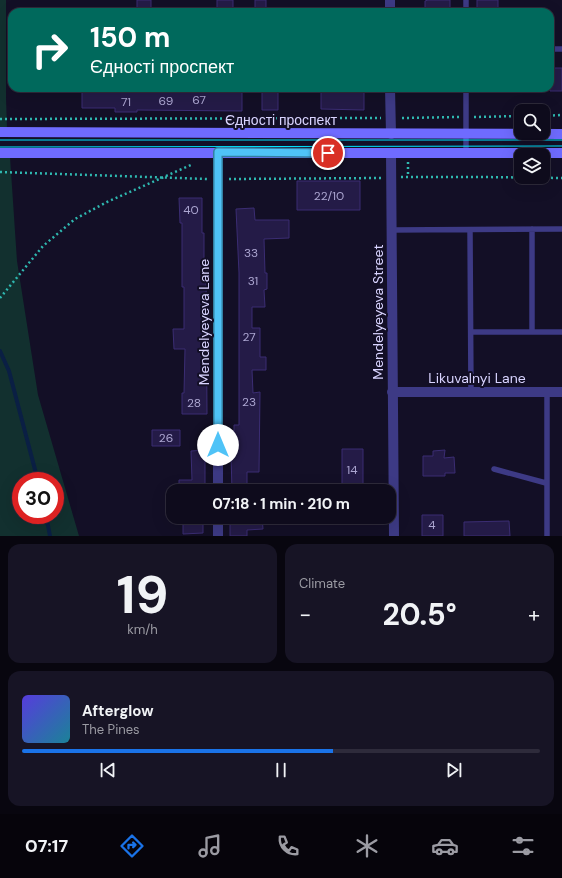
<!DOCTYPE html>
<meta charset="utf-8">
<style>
:root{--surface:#0e0b1c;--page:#171425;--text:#f1f3f6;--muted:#9b9ba3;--line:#2e2b3b;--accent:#1a73e8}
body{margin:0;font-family:"DM Sans",sans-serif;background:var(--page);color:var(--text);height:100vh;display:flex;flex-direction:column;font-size:15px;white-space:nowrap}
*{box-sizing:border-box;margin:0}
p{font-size:13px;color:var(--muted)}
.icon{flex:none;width:22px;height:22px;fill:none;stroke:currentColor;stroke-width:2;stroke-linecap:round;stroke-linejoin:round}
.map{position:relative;height:536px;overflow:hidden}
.drawer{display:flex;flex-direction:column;gap:8px;padding:8px;background:#08060f;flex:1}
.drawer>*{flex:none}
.hud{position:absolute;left:8px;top:8px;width:546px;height:84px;border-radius:12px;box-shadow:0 4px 16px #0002,0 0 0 1px var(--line);background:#00695c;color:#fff;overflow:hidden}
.controls{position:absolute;left:514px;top:104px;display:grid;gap:8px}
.controls a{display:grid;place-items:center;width:36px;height:36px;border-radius:8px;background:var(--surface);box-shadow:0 4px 16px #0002,0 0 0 1px var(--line);font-size:20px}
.speed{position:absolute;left:12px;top:472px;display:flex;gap:8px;font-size:20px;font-weight:700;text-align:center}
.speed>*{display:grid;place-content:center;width:52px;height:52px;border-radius:50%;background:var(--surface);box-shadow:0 4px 16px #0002,0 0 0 1px var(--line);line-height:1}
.speed .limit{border:6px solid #d22;background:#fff;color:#111}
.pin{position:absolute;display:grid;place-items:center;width:34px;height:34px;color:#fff;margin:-17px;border:2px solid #fff;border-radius:50%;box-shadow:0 1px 4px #0007}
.me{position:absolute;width:44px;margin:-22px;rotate:0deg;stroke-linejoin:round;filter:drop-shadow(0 0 3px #0008)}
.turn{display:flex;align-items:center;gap:14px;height:84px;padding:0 16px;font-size:18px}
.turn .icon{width:52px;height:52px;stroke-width:2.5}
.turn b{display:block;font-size:28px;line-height:34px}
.big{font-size:30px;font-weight:700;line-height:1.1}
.drawer .card{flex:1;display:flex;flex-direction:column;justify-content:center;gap:6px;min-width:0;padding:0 14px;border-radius:12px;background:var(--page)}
.drawer .dial{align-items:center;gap:0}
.dial b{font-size:52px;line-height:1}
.song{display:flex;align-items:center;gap:12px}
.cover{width:48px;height:48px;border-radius:6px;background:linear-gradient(135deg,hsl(250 70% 55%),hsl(190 70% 35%))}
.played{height:4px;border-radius:2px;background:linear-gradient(90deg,var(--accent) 60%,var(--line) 60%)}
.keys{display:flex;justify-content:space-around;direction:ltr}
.heat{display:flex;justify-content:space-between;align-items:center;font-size:22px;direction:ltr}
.drawer .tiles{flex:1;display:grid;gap:8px;grid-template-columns:1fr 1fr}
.card:last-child{grid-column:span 2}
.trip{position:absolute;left:166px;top:484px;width:230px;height:40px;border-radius:12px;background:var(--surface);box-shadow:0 4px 16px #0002,0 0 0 1px var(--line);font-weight:700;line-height:40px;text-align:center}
.tabs{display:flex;height:64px;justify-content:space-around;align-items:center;background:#06040b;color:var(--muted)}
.tabs .icon{width:28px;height:28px}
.tabs .on{color:var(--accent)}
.tabs b{font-size:18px;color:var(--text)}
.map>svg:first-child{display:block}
.green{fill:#12302f;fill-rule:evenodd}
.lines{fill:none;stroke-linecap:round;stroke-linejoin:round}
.stream{stroke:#0a1f44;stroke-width:4}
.building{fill:#241b47;stroke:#3b2d73}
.path{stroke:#2fb8b0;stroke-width:2.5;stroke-dasharray:2 3;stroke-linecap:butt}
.lane{stroke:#3d3a85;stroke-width:5.5}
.street{stroke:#3d3a85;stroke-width:10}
.secondary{stroke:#6f6bff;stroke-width:10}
.tram{stroke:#00e5ff;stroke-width:1}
.route-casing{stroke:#337fa1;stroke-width:10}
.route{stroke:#4fc3f7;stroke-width:7}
.labels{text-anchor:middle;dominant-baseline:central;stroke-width:4;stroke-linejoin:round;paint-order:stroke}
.number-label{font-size:12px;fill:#aca6d1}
.street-label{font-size:14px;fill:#d9d4ff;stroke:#130f26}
</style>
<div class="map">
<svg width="562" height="536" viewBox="0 0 562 536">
<rect width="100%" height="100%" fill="#130f26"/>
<path class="green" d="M 0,0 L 6,0 L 6,97 L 7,129 L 0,129 Z
M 0,157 L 10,157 L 17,261 L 38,395 L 79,536 L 0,536 ZM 21,481 L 55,481 L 55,515 L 21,515 Z"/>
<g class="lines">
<path class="stream" d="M 0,351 L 9,371 L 38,481
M 46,515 L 50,536"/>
</g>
<path class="building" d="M 137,0 L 151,0 L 151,12 L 137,12 Z
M 217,0 L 233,0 L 233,10 L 217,10 Z
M 255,0 L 266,0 L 266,12 L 255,12 Z
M 428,0 L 450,0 L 450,12 L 425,12 L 425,1 Z
M 477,0 L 498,0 L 498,12 L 477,12 Z
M 550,68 L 562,68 L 562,91 L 550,91 Z
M 82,88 L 97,88 L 97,92 L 190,92 L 190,90 L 242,89 L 242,111 L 137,110 L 137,112 L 115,112 L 115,108 L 82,108 Z
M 321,88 L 364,88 L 364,110 L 321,109 Z
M 278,89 L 278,110 L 262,110 L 262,90 Z
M 297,181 L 360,181 L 360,210 L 297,210 Z
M 179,198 L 202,198 L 202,233 L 204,233 L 204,267 L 206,267 L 207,414 L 182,414 L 182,393 L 184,393 L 185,349 L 174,349 L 173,329 L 184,329 L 184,287 L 182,287 L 182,223 L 180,223 Z
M 254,208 L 255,220 L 289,220 L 289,238 L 264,239 L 265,273 L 267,273 L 267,289 L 264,290 L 265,307 L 252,307 L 252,328 L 260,328 L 260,357 L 266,357 L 266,370 L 252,370 L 253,393 L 260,392 L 259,472 L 247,472 L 247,491 L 232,491 L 231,454 L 234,454 L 234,425 L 239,425 L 239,273 L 236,209 Z
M 152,430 L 180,430 L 180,446 L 152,446 Z
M 342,449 L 363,449 L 363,491 L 342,491 Z
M 205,450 L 205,491 L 179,491 L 179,480 L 192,480 L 191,451 Z
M 445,450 L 444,458 L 454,457 L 455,473 L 445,473 L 445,476 L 423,476 L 423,456 L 433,456 L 433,451 Z
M 422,515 L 443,515 L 443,536 L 422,536 Z
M 183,517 L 203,517 L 203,533 L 183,534 Z
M 230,517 L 262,517 L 263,529 L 247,530 L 247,536 L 230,536 Z
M 509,521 L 510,536 L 464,536 L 464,522 Z"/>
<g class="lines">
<path class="path" d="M 543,116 L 562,115
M 474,117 L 521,116
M 402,118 L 459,117
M 0,119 L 381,118
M 408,162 L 408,177
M 0,172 L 208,179
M 401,177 L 481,177 L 562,178
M 229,179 L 382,178
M 0,298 L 43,246 L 75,219 L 107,202 L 191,165"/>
<path class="lane" d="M 466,0 L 466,12
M 550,49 L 562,49
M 466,153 L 466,88
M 532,229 L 532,332
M 391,230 L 562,229
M 470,230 L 471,392
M 471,332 L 562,332
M 494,469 L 546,483
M 547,536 L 547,391"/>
<path class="street" d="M 390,0 L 390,12
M 390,88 L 391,134
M 391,153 L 394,536
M 392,392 L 562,392
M 218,491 L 218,153
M 218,536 L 218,517"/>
<path class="secondary" d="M 0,132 L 562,134
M 0,153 L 562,153"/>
<path class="tram" d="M 0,140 L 562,140
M 0,147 L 562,146"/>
</g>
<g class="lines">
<defs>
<path id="route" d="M 218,445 L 218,152 L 328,153"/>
</defs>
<use href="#route" class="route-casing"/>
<use href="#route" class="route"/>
</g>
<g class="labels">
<g class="number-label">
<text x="199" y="100">67</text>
<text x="166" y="101">69</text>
<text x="126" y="102">71</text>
<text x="329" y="196">22/10</text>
<text x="191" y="210">40</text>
<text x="251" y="253">33</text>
<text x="253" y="281">31</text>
<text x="249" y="337">27</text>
<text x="249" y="402">23</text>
<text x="194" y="403">28</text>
<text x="166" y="438">26</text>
<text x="352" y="470">14</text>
<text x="432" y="525">4</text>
</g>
<g class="street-label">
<text x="281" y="120">Єдності проспект</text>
<text transform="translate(378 312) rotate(-90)">Mendelyeyeva Street</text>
<text transform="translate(204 322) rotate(-90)">Mendelyeyeva Lane</text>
<text x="477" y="378">Likuvalnyi Lane</text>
</g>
</g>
</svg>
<div class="controls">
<a><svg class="icon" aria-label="search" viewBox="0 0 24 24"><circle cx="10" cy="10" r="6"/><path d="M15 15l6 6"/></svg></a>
<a><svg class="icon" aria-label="layers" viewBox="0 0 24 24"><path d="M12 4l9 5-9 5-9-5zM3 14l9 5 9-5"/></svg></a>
</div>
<div class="speed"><div class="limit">30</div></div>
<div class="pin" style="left:328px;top:153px;background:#d93025"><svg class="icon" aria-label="arrive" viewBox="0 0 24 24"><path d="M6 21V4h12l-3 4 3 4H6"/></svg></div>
<svg class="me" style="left:218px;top:445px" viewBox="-20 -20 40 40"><circle r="19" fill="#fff"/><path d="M0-13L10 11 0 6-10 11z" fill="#4fc3f7"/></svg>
<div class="trip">07:18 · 1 min · 210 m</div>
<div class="hud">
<div class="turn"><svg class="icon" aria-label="right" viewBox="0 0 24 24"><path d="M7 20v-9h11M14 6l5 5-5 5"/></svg><div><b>150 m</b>Єдності проспект</div></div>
</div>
</div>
<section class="drawer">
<div class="tiles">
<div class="card dial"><b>19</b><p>km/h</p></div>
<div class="card"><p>Climate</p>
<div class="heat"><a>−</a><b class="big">20.5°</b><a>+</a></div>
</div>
<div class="card">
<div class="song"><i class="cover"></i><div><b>Afterglow</b><p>The Pines</p></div></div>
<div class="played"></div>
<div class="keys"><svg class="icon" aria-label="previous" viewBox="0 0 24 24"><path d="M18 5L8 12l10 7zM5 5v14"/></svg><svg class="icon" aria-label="pause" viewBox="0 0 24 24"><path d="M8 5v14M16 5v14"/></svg><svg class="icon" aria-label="next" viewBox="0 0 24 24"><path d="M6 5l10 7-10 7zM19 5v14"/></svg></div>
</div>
</div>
</section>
<nav class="tabs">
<b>07:17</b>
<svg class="icon on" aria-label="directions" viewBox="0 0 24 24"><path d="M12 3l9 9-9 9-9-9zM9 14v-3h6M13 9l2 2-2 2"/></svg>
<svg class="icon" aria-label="music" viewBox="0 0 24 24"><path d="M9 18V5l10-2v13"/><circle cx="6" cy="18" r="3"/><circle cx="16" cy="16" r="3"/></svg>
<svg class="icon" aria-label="phone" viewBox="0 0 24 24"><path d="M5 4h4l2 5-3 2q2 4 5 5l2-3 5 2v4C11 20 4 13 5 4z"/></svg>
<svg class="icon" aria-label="climate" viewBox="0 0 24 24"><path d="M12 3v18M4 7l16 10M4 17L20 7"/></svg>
<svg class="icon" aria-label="car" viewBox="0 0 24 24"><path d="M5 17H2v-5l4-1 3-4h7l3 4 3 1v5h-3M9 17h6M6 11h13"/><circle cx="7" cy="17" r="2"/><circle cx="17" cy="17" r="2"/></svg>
<svg class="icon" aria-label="filters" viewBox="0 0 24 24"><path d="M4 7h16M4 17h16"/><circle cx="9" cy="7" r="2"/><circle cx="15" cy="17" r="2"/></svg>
</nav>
